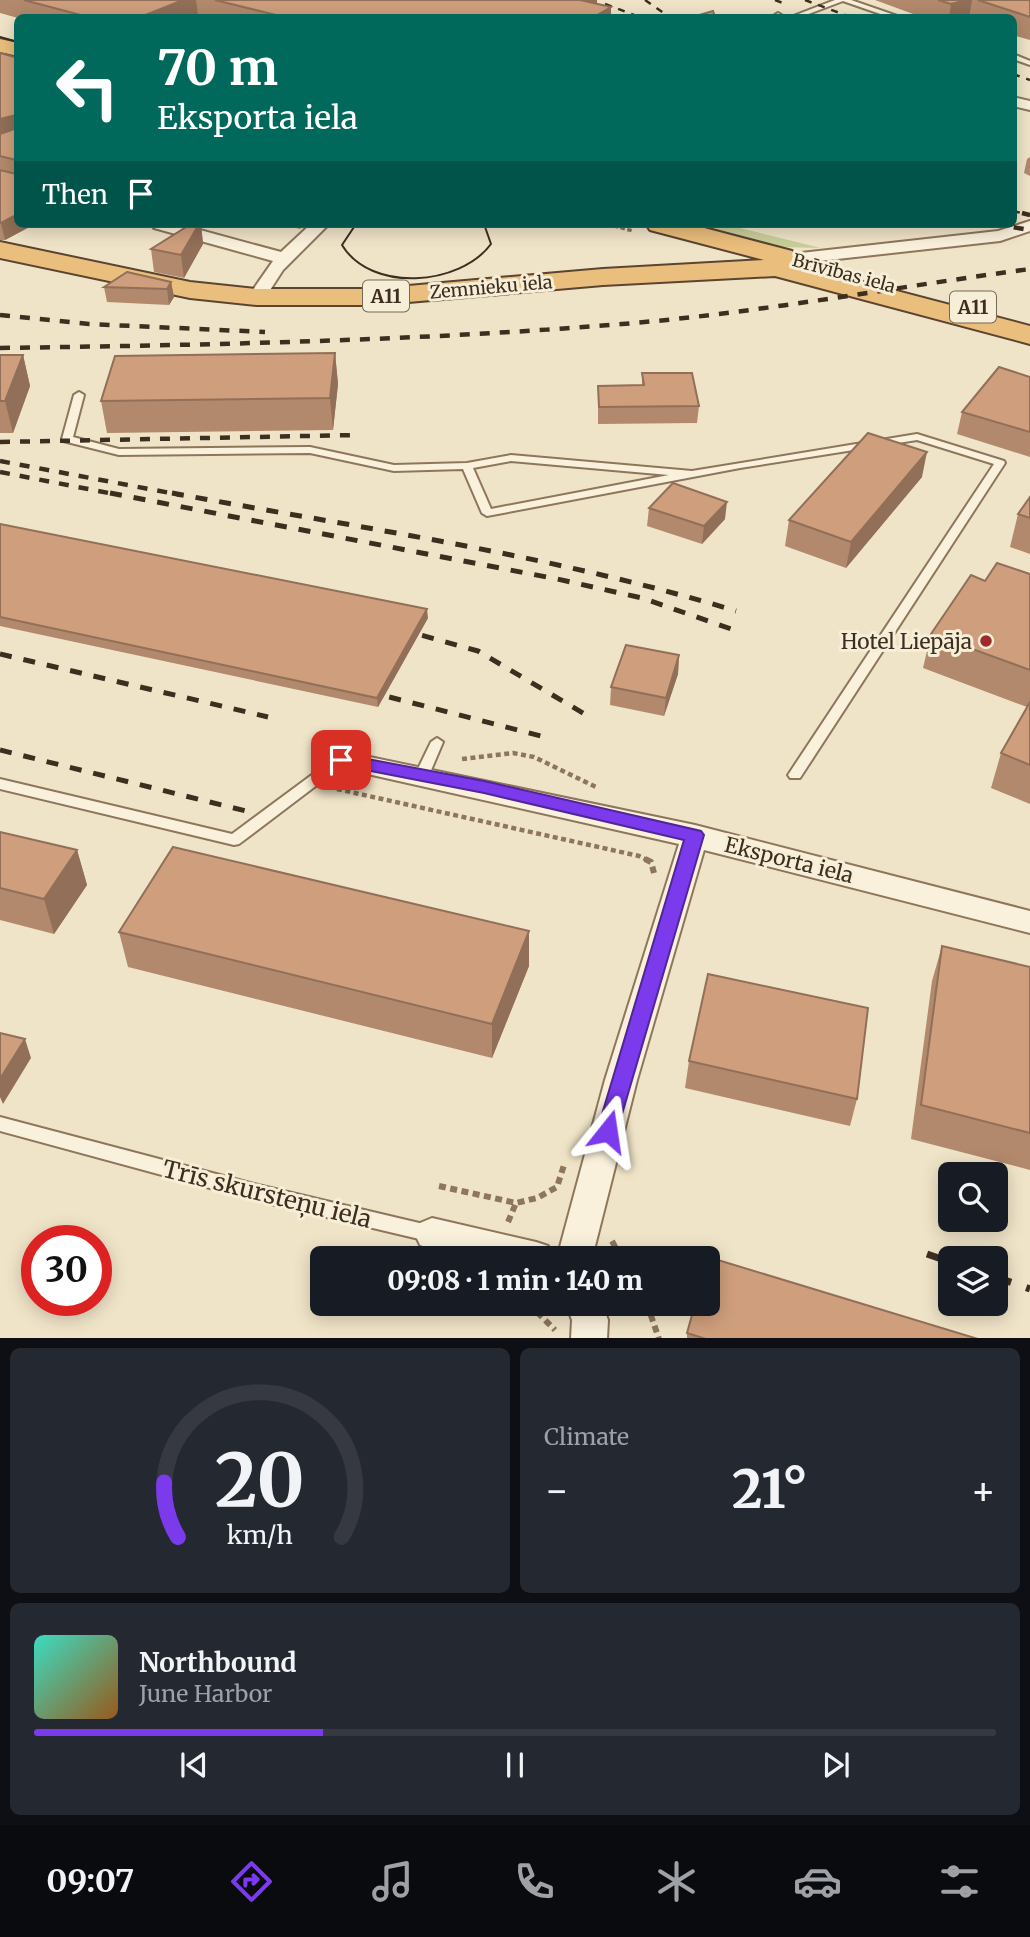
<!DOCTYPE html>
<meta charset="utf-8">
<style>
:root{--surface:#171b24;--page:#242831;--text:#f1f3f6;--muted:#9ea1a6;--line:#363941;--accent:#7c3aed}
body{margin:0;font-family:Merriweather,serif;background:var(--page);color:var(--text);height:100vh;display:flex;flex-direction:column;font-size:26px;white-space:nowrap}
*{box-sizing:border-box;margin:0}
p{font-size:23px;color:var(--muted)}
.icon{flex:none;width:38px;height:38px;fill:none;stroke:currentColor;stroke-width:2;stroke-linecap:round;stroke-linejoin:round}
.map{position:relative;height:1338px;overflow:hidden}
.drawer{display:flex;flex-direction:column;gap:10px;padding:10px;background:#0d0f14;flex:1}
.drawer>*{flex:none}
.top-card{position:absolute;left:14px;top:14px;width:1003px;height:214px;border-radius:10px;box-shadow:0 4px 18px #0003;background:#00695c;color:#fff;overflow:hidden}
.tools{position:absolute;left:938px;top:1162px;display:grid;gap:14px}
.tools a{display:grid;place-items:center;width:70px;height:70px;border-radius:10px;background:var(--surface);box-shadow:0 4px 18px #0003;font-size:35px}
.speed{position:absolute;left:21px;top:1225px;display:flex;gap:14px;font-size:35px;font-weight:700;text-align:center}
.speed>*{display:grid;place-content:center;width:91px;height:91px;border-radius:50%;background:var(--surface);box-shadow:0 4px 18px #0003;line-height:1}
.speed .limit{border:10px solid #d22;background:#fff;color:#111}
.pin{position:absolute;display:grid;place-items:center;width:60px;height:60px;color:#fff;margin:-30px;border-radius:14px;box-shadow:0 4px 10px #0006}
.me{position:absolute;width:77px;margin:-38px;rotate:15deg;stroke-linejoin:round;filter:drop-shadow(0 0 5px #0008)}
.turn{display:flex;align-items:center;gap:24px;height:147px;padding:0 28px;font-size:32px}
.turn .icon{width:91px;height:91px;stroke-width:2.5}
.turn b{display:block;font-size:49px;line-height:60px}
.then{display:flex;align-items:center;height:66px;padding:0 28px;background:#0003;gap:14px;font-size:26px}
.big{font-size:52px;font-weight:800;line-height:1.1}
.drawer .widget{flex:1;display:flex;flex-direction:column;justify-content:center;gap:10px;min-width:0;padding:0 24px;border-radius:10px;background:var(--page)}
.drawer .dial{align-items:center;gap:0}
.dial svg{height:182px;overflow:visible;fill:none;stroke:var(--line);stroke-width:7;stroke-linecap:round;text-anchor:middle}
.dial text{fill:var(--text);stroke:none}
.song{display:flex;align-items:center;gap:21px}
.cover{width:84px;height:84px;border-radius:10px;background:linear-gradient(135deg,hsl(170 70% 55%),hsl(30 70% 35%))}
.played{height:7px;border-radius:4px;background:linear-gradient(90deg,var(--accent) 30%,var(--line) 30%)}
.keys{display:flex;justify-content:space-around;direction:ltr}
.heat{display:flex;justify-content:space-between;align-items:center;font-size:38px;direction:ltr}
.drawer .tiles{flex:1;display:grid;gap:10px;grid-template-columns:1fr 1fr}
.widget:last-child{grid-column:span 2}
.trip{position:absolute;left:310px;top:1246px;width:410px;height:70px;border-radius:10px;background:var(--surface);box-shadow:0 4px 18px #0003;font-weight:800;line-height:70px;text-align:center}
.menu{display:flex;height:112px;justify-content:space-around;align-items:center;background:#090b0e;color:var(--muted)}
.menu .icon{width:49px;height:49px}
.menu .selected{color:var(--accent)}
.menu b{font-size:32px;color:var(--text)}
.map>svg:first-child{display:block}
.green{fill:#c9cf9b}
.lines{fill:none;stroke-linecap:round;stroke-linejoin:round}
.service-casing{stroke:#8d765c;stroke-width:4}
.minor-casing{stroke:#8d765c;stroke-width:4}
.trunk-casing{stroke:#5b4430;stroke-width:4}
.path-far2{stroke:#8d765c;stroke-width:3.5;stroke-dasharray:4.5 2.5;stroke-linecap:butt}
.path-far1{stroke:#8d765c;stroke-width:4.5;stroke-dasharray:5 3.5;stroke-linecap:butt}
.path{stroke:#8d765c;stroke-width:6;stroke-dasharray:7 4.5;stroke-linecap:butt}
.service{fill:#faf1dc;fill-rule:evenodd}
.minor{fill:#faf1dc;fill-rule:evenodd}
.trunk{fill:#eabe7c;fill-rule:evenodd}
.tram{stroke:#3d2e20;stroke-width:2}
.rail-far3{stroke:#3d2e20;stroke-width:2.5;stroke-dasharray:7 7;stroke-linecap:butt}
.rail-far2{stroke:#3d2e20;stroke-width:4.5;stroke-dasharray:10 10;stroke-linecap:butt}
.rail-far1{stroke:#3d2e20;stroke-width:5;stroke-dasharray:12 12;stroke-linecap:butt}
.rail{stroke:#3d2e20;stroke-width:7;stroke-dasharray:16 16;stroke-linecap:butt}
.wall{fill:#b2896c}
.shaded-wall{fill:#916f58}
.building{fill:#cf9f7d;stroke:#916f58;stroke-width:2}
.route{fill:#7c3aed;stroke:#51269a;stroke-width:2}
.poi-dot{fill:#9e2a2b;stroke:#f7eed8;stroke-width:2.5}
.labels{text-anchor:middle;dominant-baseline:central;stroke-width:6;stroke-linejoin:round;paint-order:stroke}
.far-street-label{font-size:18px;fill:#3d2e20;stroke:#f7eed8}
.shield{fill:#f7eed8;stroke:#756857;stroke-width:2}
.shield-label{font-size:19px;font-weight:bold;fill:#3d2e20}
.poi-label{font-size:21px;fill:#3d2e20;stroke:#f7eed8;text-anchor:end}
.street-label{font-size:21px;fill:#3d2e20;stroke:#f7eed8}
.near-street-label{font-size:24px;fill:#3d2e20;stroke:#f7eed8}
</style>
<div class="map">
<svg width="1030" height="1339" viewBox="0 0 1030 1339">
<rect width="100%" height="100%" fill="#f0e4c8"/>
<path class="green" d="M 693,224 L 724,224 L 821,248 L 777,247 Z"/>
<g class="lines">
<defs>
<path id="service" d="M 835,0 L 851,0 L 903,18 L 892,18 L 843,1 L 798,18 L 788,18 Z
M 1013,54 L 1030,61 L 1030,65 L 1013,59 Z
M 79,392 L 84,395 L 73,437 L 119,449 L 310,447 L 394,465 L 467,463 L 511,455 L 692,471 L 917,434 L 1004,461 L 1005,463 L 800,778 L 790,778 L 788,775 L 790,772 L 994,464 L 917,440 L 740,468 L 487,516 L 482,513 L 463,469 L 394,471 L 310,453 L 119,455 L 63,441 L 62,439 L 74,395 ZM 511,461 L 669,475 L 491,509 L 473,468 Z
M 437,738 L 443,742 L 429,775 L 427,778 L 417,778 L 415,775 L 431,742 Z
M 341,755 L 346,757 L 348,760 L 346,763 L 239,844 L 234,845 L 0,789 L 0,779 L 232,834 L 336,757 Z
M 0,1117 L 254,1184 L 432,1226 L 438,1228 L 441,1234 L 438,1240 L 432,1242 L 254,1200 L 0,1131 Z"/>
<path id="minor" d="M 778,13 L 786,18 L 772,17 Z
M 1013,97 L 1030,101 L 1030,110 L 1013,106 Z
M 1030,221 L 1030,231 L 1000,241 L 792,264 L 783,259 L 792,254 L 998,231 Z
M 152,224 L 178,224 L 281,252 L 311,224 L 329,224 L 283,270 L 263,301 L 257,302 L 248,297 L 273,261 L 154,228 Z
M 341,751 L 695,825 L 1030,911 L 1030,933 L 704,850 L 637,1080 L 592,1258 L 557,1258 L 605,1080 L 679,844 L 332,766 L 328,760 L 332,754 Z
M 432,1218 L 536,1242 L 548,1246 L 554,1258 C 509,1260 462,1262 420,1245 L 415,1234 L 420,1223 Z
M 566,1304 L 602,1304 L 608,1320 L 607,1339 L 571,1339 L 572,1320 Z"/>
<path id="trunk" d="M 0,39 L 18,43 L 18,56 L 0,52 Z
M 646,224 L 689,224 L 792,251 L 795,257 L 790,263 L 1030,326 L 1030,344 L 775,276 L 603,285 L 374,305 L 257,305 L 190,298 L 0,258 L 0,242 L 190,282 L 257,289 L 374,289 L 603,269 L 764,260 L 650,230 Z"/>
</defs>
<use href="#service" class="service-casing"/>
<use href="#minor" class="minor-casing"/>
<use href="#trunk" class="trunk-casing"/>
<path class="path-far2" d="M 607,224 L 633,231"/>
<path class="path-far1" d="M 462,759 L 513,753 L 534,757 L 596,787
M 337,789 L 639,856 L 649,861"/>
<path class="path" d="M 645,859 L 651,862 L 654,873
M 439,1186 L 516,1203 L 537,1198 L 557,1187 L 564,1165
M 508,1222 L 516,1203
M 612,1241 L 621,1258
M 529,1304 L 555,1330
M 647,1304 L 659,1339"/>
<use href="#service" class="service"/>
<use href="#minor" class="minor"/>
<use href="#trunk" class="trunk"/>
<path class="tram" d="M 0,37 L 18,42
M 356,224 L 342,245 C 371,293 460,286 491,244 L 484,224"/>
<path class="rail-far3" d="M 645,0 L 671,18
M 775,0 L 788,5
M 805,0 L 853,18
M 605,4 L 642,18
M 1013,74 L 1030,80
M 1013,211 L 1030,215"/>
<path class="rail-far2" d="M 1022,213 L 1030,215
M 994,224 L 1030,230
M 0,315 L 89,324 L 265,332
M 0,348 C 207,345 415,341 622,324 C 759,313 894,287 1030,269
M 0,442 L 357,435
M 0,461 L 181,495
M 0,472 L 119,495"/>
<path class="rail-far1" d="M 110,493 L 557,579 L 642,598 L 737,631
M 172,493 C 360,528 553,555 736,611
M 399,629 L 478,651 L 588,716
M 0,654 L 268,717
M 366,691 L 541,736
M 0,750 L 246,811"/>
<path class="rail" d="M 927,1254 L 950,1262
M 996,1277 L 1030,1289"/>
</g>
<path class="wall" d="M 0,0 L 597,0 L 597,4 L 611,18 L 205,18 L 198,16 L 194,18 L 18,18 L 0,13 Z
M 875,0 L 1030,0 L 1030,40 L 1013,35 L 1013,18 L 924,18 Z
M 0,53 L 18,58 L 18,224 L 35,224 L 5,240 L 0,240 Z
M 1030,157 L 1030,176 L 1024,173 L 1027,159 Z
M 191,224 L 201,224 L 203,244 L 184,278 L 154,272 L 151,249 Z
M 281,224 L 306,224 L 300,229 Z
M 171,282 L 174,297 L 169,305 L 107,302 L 104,287 Z
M 335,353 L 338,384 L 333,430 L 107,433 L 101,401 Z
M 0,355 L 23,355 L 30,386 L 13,433 L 0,433 Z
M 642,373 L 699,406 L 697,423 L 598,424 L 598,386 L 642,385 Z
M 1030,377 L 1030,457 L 957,434 L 962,412 Z
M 922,477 L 846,568 L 785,546 L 789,520 Z
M 1030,497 L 1030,554 L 1010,547 L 1018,514 Z
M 649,508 L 725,519 L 702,544 L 647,526 Z
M 0,524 L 428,618 L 378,707 L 0,626 Z
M 1030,574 L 1030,804 L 991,788 L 1001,753 L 1027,707 L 923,668 L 931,634 L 985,581 Z
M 679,655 L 678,674 L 664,716 L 610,705 L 611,687 Z
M 0,832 L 77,850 L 87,885 L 54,934 L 0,920 Z
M 119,932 L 529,966 L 492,1058 L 128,967 Z
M 942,946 L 1030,967 L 1030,1170 L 911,1139 L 932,981 Z
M 689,1061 L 857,1099 L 850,1126 L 685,1088 Z
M 687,1333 L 978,1339 L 687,1339 Z"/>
<path class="shaded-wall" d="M 183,0 L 196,0 L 198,16 L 194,18 L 138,18 Z
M 571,0 L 597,0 L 597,4 Z
M 967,0 L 972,0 L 969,18 L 949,18 L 951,4 Z
M 611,7 L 611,18 L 592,18 Z
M 16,115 L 18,131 L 0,137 L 0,119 Z
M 18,214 L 18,224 L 35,224 L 5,240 L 1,223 Z
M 199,224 L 201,224 L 203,244 L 184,278 L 181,255 Z
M 171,282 L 174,297 L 169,305 L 167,289 Z
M 335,353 L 338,384 L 333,430 L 330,398 Z
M 23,355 L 30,386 L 13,433 L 5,401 Z
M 927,452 L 922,477 L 846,568 L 851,542 Z
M 727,502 L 725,519 L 702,544 L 704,526 Z
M 427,609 L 428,618 L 378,707 L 377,698 Z
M 679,655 L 678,674 L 664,716 L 666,698 Z
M 77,850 L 87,885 L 54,934 L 44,899 Z
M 529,931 L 529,966 L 492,1058 L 492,1024 Z
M 25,1039 L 31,1058 L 3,1104 L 0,1097 L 0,1079 Z"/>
<path class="building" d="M 24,0 L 183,0 L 138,18 L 92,18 Z
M 215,0 L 580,0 L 611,7 L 592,18 L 288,18 Z
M 938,0 L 967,0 L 951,4 Z
M 978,0 L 1030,0 L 1030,17 Z
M 713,11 L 715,17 L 714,18 L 689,18 Z
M 0,53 L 18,58 L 18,214 L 1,223 L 0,223 L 0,170 L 16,174 L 16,160 L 0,156 L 0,134 L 17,128 L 16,115 L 0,119 Z
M 191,224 L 199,224 L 181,255 L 151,249 Z
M 127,272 L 171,282 L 167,289 L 104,287 Z
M 335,353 L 330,398 L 101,401 L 115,356 Z
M 0,355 L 23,355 L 5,401 L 0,401 Z
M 999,367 L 1030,377 L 1030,432 L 962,412 Z
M 642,373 L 692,373 L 699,406 L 599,407 L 598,386 L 644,385 Z
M 868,433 L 927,452 L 851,542 L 789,520 Z
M 673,483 L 727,502 L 704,526 L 649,508 Z
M 1030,497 L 1030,518 L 1018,514 Z
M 0,524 L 427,609 L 377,698 L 0,617 Z
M 997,563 L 1030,574 L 1030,670 L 931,634 L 971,575 L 985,581 Z
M 626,645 L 679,655 L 666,698 L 611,687 Z
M 1030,702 L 1030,765 L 1001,753 Z
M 0,832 L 77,850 L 44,899 L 0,888 Z
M 173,847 L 529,931 L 492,1024 L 119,932 Z
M 942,946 L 1030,967 L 1030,1133 L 921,1105 Z
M 708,974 L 868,1008 L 857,1099 L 689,1061 Z
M 0,1033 L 25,1039 L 0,1079 Z
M 708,1257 L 978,1339 L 706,1339 L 687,1333 L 695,1304 L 707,1304 L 707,1262 Z"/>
<path class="route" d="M 341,754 L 484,781 L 701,831 L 704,835 L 615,1138 L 608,1141 L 600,1138 L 597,1131 L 684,840 L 484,793 L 335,764 L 332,760 L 335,756 Z"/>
<circle class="poi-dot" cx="986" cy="641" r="7"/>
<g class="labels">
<g class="far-street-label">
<text transform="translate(844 273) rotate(15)">Brīvības iela</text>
<text transform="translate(491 287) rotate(-5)">Zemnieku iela</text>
</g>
<g class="shield">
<rect x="363" y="280.5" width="46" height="31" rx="5"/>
<rect x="950" y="291.5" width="46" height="31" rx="5"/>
</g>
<g class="shield-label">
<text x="386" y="296">A11</text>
<text x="973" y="307">A11</text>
</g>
<g class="poi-label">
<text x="972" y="641">Hotel Liepāja</text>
</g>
<g class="street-label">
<text transform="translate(789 860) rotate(14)">Eksporta iela</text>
</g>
<g class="near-street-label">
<text transform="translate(267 1194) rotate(14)">Trīs skursteņu iela</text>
</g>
</g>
</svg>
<div class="tools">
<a><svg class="icon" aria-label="search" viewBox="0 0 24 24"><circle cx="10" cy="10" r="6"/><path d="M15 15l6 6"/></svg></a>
<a><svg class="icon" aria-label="layers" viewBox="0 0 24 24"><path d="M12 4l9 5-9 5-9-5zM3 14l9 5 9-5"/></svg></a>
</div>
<div class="speed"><div class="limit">30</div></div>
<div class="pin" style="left:341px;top:760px;background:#d93025"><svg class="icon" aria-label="arrive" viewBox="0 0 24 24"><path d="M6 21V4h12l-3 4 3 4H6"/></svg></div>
<svg class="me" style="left:608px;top:1131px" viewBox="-20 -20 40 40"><path d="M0-17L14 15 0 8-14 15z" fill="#7c3aed" stroke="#fff" stroke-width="4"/></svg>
<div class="trip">09:08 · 1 min · 140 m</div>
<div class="top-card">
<div class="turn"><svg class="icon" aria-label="left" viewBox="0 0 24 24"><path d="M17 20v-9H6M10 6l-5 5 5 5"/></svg><div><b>70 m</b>Eksporta iela</div></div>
<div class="then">Then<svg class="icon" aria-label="arrive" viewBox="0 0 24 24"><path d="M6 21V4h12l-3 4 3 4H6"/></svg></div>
</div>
</div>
<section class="drawer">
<div class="tiles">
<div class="widget dial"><svg viewBox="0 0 100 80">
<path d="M14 69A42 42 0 1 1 86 69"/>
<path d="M14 69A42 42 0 0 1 8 45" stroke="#7c3aed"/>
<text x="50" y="56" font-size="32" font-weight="700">20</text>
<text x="50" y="72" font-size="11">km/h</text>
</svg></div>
<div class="widget"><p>Climate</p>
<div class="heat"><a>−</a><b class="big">21°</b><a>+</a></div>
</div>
<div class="widget">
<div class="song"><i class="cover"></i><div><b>Northbound</b><p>June Harbor</p></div></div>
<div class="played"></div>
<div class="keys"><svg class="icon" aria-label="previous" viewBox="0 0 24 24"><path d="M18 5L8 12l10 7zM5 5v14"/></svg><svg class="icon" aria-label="pause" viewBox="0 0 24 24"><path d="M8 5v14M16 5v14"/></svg><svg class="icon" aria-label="next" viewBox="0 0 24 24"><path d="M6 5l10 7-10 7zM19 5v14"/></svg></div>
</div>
</div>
</section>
<nav class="menu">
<b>09:07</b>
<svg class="icon selected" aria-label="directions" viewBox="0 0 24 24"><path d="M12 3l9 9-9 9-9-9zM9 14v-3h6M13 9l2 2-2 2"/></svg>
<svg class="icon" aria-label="music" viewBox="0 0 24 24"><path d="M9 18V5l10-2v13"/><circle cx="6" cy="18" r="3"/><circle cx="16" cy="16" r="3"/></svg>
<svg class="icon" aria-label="phone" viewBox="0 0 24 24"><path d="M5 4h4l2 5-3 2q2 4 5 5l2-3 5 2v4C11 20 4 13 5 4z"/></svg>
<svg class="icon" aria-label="climate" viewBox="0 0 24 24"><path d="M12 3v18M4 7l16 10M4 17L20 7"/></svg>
<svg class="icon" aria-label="car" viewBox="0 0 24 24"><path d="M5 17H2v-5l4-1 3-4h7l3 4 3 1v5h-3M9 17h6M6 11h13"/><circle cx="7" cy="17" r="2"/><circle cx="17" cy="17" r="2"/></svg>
<svg class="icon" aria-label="filters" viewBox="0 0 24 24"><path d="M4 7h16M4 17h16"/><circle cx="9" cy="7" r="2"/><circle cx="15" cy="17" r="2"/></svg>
</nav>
